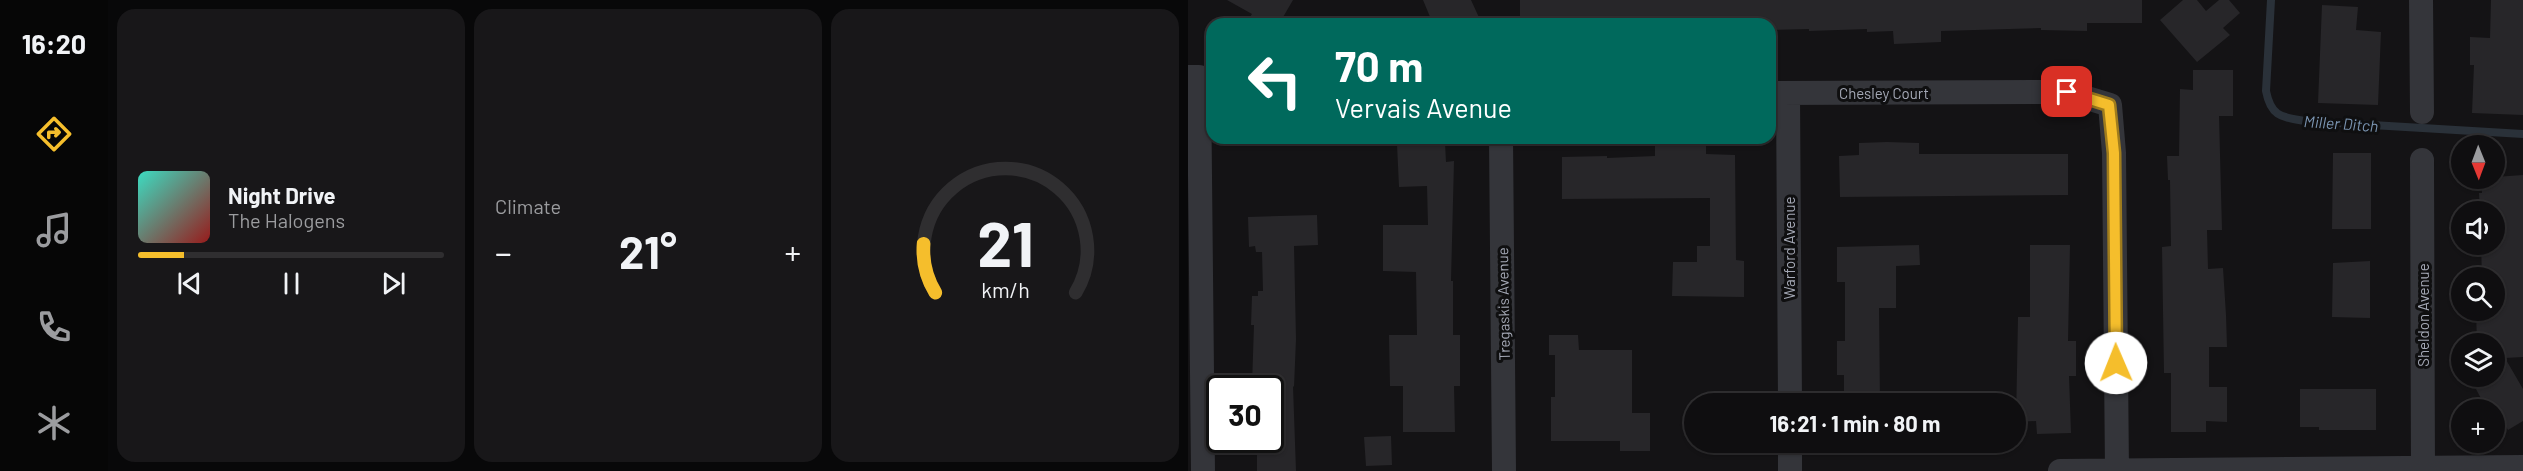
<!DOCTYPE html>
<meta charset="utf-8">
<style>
:root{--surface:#0f0e10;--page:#181719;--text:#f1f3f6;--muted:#9b9c9f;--line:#2f2e30;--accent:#f5be2c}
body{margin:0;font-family:Barlow,sans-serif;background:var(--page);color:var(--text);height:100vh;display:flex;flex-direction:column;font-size:22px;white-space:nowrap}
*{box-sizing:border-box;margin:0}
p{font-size:20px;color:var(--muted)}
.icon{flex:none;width:33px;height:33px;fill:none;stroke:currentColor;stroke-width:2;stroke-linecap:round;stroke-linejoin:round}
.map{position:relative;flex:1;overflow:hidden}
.panel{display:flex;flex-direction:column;gap:9px;padding:9px;background:#080809;width:1080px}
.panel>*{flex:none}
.banner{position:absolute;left:18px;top:18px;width:570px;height:126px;border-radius:18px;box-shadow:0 2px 4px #0004,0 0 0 2px var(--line);background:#00695c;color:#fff;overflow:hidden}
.needle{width:39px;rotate:179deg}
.buttons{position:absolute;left:1263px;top:135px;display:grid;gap:12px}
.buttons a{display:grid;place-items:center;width:54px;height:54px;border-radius:50%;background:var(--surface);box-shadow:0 2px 4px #0004,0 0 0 2px var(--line);font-size:30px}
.speed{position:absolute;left:18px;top:375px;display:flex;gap:12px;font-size:30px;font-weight:700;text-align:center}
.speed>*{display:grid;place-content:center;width:78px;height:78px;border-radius:50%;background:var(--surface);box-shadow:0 2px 4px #0004,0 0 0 2px var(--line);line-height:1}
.speed .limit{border:3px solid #111;border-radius:9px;background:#fff;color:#111}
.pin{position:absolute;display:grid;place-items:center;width:51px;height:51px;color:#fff;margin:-26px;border-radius:12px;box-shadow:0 3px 9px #0006}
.me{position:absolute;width:66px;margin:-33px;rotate:359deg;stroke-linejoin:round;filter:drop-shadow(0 0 4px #0008)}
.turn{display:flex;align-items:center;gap:21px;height:126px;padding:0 30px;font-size:27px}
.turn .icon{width:78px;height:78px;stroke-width:2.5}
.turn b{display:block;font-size:42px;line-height:51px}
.big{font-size:45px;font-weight:700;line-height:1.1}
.panel .tile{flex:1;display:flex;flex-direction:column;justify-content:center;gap:9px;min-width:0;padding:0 21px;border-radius:18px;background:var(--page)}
.panel .dial{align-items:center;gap:0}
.dial svg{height:156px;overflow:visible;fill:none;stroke:var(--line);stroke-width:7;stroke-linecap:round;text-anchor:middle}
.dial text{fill:var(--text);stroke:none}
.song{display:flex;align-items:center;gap:18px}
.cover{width:72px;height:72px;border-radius:9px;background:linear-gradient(135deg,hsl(170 70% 55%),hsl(0 70% 35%))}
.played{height:6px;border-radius:3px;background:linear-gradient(90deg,var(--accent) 15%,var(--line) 15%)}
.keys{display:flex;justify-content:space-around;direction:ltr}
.heat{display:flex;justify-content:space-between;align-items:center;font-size:33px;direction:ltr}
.panel .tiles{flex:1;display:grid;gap:9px;grid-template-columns:repeat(3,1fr)}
.trip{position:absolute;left:496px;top:393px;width:342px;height:60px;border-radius:30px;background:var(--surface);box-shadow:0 2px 4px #0004,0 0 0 2px var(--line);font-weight:700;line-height:60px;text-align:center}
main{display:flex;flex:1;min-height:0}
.tab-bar{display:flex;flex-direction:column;width:108px;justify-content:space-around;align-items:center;background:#060606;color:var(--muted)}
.tab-bar .icon{width:42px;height:42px}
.tab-bar .selected{color:var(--accent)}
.tab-bar b{font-size:27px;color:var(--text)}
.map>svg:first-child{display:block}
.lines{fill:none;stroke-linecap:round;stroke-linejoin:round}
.stream{stroke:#2a3139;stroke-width:8}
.building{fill:#272629}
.minor{stroke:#34353a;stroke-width:24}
.route-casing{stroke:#9f7c1d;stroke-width:15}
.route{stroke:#f5be2c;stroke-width:10}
.labels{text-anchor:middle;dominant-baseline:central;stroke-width:6;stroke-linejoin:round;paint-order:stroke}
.street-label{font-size:15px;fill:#a5a9b6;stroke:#0f0f10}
.water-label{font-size:16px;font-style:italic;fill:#7b95b2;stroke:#0f0f10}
</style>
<main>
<nav class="tab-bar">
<b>16:20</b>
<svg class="icon selected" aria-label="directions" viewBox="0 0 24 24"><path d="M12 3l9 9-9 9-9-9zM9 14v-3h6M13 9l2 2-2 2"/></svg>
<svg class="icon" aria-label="music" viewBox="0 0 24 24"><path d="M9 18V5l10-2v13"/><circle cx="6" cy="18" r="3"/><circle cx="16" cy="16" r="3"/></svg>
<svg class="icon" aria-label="phone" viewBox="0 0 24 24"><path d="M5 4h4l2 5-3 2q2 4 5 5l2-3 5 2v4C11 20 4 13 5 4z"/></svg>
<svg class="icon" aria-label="climate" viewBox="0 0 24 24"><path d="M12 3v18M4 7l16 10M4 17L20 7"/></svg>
</nav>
<section class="panel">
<div class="tiles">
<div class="tile">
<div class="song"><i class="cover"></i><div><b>Night Drive</b><p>The Halogens</p></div></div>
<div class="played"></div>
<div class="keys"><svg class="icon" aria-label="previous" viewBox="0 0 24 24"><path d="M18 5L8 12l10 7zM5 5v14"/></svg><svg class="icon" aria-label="pause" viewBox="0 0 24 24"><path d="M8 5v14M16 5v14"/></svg><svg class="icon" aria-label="next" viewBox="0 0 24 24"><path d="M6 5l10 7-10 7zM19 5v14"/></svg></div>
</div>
<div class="tile"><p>Climate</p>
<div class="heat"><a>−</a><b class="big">21°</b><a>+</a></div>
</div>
<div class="tile dial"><svg viewBox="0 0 100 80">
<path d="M14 69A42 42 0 1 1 86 69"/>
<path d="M14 69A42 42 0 0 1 8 44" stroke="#f5be2c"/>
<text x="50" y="56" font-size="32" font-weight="700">21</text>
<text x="50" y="72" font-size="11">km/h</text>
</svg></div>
</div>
</section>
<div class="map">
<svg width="1335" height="471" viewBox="0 0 1335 471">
<rect width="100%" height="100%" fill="#141315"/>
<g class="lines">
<path class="stream" d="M 1083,0 L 1078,91 C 1083,117 1094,117 1117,121 L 1335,134"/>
</g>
<path class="building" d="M 39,0 L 105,0 L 91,24 L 74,24 L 62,17 L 64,14 Z
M 235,0 L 283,0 L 294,24 L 245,24 Z
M 332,0 L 954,0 L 954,23 L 899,23 L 899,31 L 853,30 L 853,28 L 753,31 L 753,42 L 706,44 L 705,31 L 679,32 L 679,29 L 621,31 L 621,29 L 582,30 L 582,24 L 379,24 L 379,19 L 332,18 Z
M 995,0 L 1009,0 L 1018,11 L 1031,0 L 1041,0 L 1052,13 L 1035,28 L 1042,35 L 1009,62 L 972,20 Z
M 1303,0 L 1335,0 L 1335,115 L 1284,113 L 1286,65 L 1282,65 L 1282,37 L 1302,38 Z
M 1134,5 L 1170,7 L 1168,30 L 1193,32 L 1190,105 L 1130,103 Z
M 1005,70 L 1045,70 L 1045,116 L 1031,116 L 1034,230 L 1019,230 L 1020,269 L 1035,268 L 1038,315 L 1039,347 L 1021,347 L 1021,387 L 1039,387 L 1039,422 L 1018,421 L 1018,432 L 983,432 L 983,373 L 976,373 L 974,247 L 983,246 L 982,180 L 980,180 L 979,156 L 991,156 L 992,89 L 1005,90 Z
M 699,142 L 731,143 L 731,154 L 880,154 L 880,195 L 652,197 L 651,156 L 671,155 L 671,143 Z
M 257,143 L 258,162 L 266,161 L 263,281 L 265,281 L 265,335 L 272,335 L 272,386 L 266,386 L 267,432 L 215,432 L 215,386 L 202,386 L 201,335 L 229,335 L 228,272 L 195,271 L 195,225 L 240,225 L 239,186 L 211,187 L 209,144 Z
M 501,143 L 518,144 L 518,154 L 547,155 L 548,260 L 556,261 L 556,297 L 484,296 L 485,262 L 509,262 L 509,246 L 522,246 L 522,198 L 374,199 L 374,157 L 419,156 L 419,158 L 467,156 L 467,145 Z
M 1145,153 L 1183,153 L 1183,229 L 1144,229 Z
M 1335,175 L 1335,357 L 1317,358 L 1335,389 L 1335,421 L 1320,430 L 1313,417 L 1306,421 L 1306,410 L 1299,410 L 1288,389 L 1306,379 L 1306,344 L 1289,344 L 1288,310 L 1306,310 L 1306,278 L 1294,278 L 1293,244 L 1306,244 L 1306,212 L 1292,212 L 1291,193 L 1294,193 L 1293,178 Z
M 129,215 L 130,245 L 106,246 L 108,339 L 106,387 L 105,386 L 108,471 L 69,471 L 69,440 L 82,440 L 82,386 L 64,385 L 66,325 L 63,325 L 64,296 L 70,296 L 70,291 L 75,291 L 74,252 L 68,252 L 67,246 L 61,247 L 60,217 Z
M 731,245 L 732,265 L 708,266 L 708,308 L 691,308 L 692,404 L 656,404 L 656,375 L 649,375 L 649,341 L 657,341 L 657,282 L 649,282 L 649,247 Z
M 842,245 L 882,245 L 880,341 L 888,341 L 888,376 L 881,376 L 883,433 L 849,434 L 848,421 L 828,422 L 830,317 L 842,317 Z
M 1182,261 L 1182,318 L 1144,317 L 1145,263 Z
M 361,335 L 390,335 L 391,350 L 444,350 L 444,413 L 462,413 L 462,451 L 432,451 L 432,441 L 363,441 L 363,397 L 367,397 L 367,355 L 361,355 Z
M 1112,389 L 1188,389 L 1188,430 L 1131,430 L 1131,427 L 1112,427 Z
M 203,436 L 204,465 L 178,466 L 176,437 Z"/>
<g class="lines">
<path class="minor" d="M 1233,0 L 1234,112
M 0,77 L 11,77 L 15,471
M 582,93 L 879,92 L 922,105 L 926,153 L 929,471
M 600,93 L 602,404
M 313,138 L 316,471
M 1234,160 L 1235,471
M 602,442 L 602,471
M 872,471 L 1335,467"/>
</g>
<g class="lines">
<defs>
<path id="route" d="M 879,92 L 921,105 L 926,153 L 928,363"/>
</defs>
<use href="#route" class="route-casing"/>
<use href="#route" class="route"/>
</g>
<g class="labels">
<g class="street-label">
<text x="696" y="93">Chesley Court</text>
<text transform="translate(601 248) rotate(-90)">Warford Avenue</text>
<text transform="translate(315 304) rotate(-91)">Tregaskis Avenue</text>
<text transform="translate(1235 315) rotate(-90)">Sheldon Avenue</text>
</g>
<g class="water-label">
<text transform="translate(1153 123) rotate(4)">Miller Ditch</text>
</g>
</g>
</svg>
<div class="buttons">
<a><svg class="needle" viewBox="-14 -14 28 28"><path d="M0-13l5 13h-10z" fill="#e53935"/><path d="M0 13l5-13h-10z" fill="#9b9c9f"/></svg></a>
<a><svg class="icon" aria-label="sound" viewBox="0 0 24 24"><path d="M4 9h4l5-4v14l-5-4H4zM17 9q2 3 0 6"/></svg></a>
<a><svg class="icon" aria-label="search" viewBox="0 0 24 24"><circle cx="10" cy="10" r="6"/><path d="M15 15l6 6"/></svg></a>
<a><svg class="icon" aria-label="layers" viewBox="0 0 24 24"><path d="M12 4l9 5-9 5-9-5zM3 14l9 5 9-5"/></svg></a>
<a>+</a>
</div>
<div class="speed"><div class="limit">30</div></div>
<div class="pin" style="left:879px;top:92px;background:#d93025"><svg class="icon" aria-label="arrive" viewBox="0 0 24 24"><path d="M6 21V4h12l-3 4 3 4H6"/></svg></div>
<svg class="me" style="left:928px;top:363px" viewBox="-20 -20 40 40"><circle r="19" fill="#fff"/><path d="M0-13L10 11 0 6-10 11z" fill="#f5be2c"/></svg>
<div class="trip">16:21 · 1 min · 80 m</div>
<div class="banner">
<div class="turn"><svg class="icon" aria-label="left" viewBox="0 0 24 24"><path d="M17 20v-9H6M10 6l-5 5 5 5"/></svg><div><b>70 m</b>Vervais Avenue</div></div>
</div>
</div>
</main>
